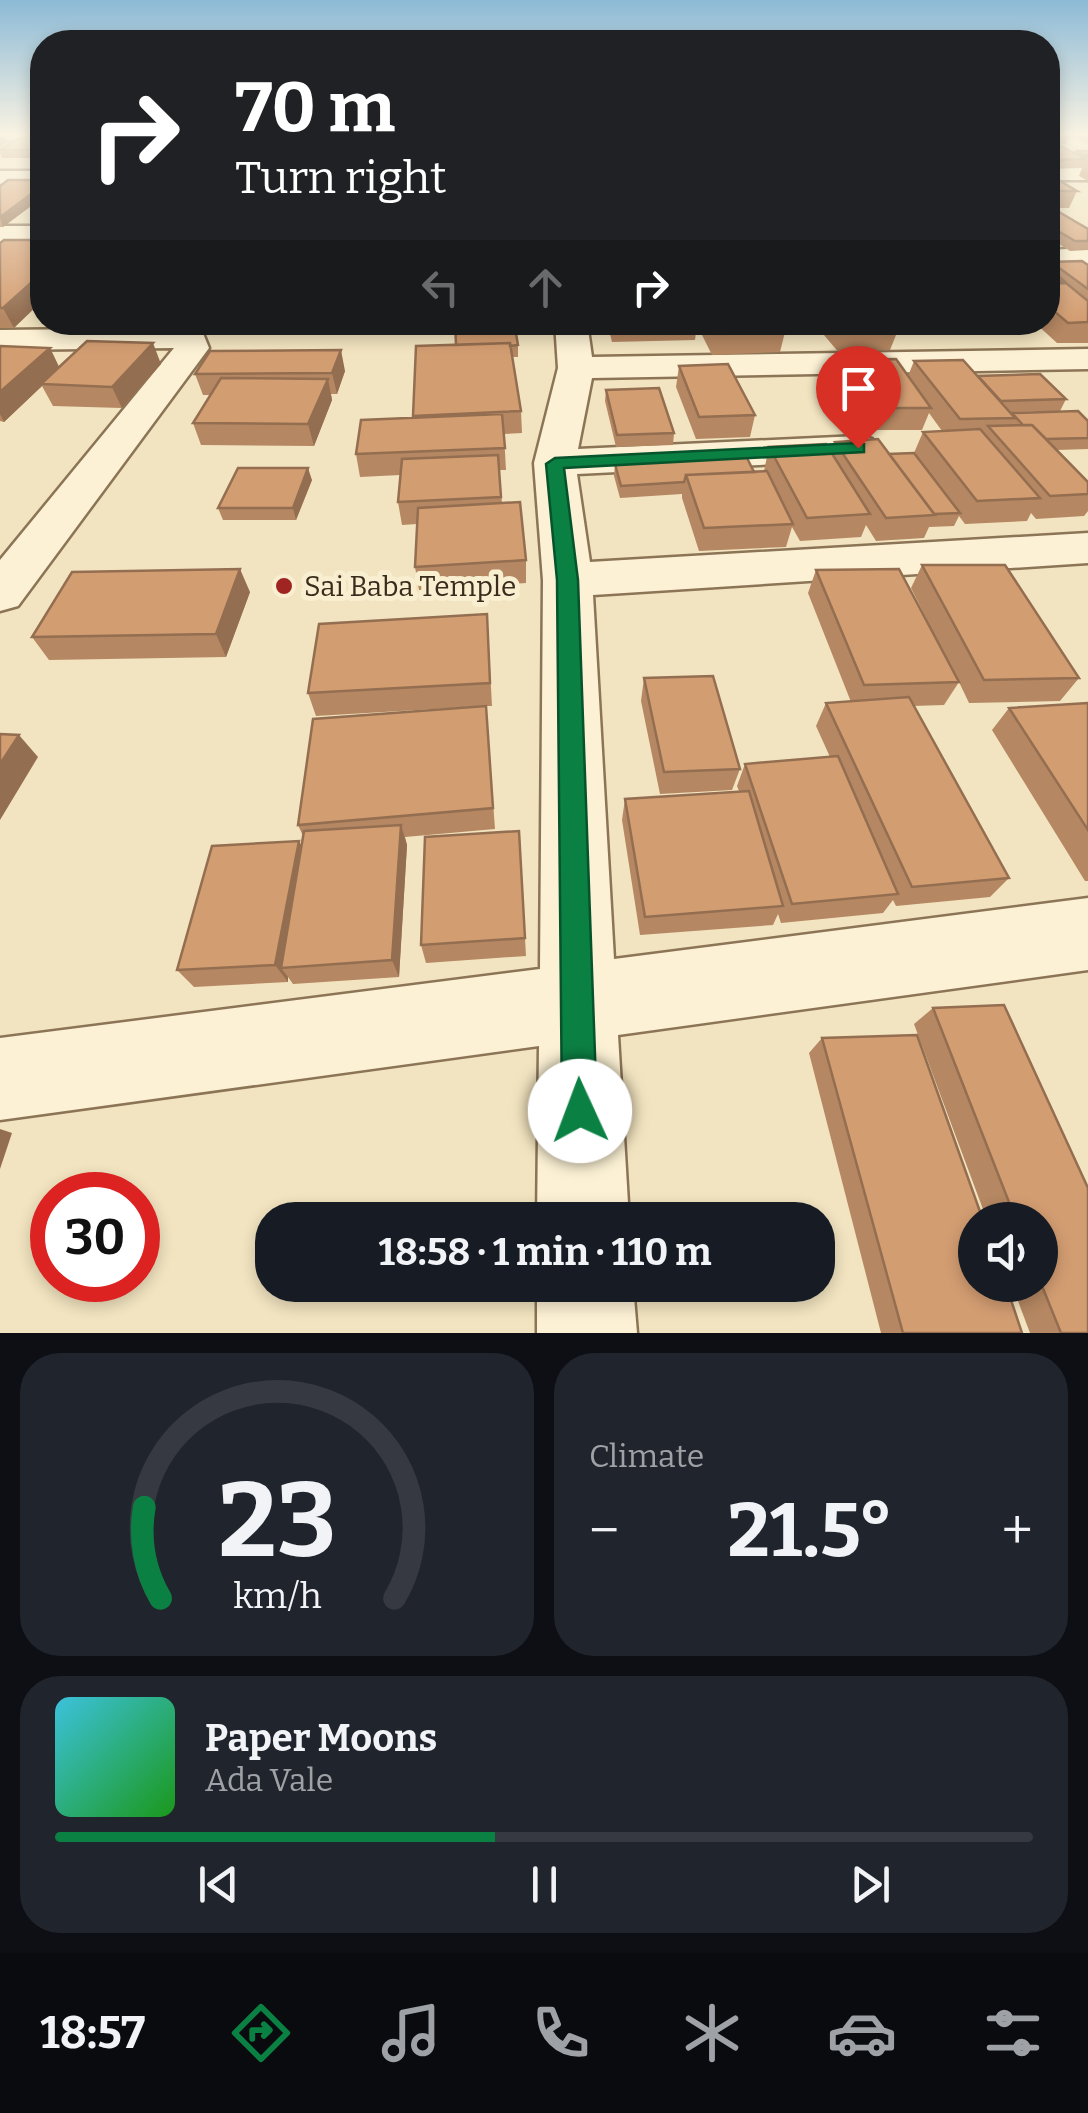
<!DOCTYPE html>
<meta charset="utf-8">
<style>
:root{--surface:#171b24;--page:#20242c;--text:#f1f3f6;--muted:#9ea1a6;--line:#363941;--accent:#0b8043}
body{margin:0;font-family:Bitter,serif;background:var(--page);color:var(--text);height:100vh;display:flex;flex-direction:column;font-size:38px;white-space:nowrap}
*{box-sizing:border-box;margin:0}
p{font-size:32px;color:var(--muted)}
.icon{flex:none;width:55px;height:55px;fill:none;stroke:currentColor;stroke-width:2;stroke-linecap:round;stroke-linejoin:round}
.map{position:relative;height:1333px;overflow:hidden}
.sheet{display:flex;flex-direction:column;gap:20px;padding:20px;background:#0d0f14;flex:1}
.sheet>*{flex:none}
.banner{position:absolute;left:30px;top:30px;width:1030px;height:305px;border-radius:40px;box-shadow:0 5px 15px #0003;background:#202124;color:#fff;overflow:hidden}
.tools{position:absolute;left:958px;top:1202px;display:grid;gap:20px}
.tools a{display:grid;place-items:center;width:100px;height:100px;border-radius:50%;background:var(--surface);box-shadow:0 5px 15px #0003;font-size:50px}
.speed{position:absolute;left:30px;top:1172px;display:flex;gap:20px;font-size:50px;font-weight:700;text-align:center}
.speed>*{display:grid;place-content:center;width:130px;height:130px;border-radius:50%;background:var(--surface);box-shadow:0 5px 15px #0003;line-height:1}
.speed .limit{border:15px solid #d22;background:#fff;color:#111}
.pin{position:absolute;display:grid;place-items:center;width:85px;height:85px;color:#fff;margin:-102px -42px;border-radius:50% 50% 50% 0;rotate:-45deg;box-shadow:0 0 10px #0007}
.pin .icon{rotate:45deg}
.me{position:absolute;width:110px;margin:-55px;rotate:358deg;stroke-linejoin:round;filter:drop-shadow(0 0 8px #0008)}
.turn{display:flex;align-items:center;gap:35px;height:210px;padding:0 40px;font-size:45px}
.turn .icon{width:130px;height:130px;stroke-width:2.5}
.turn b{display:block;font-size:70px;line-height:85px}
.lanes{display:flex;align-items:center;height:95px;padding:0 40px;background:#0003;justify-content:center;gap:50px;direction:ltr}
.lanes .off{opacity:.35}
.big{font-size:75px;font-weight:700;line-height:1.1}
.sheet .widget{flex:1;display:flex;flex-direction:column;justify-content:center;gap:15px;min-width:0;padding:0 35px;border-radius:40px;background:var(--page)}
.sheet .dial{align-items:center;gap:0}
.dial svg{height:260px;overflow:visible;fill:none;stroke:var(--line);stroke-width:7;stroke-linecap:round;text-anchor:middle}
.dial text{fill:var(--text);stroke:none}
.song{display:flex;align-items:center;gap:30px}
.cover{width:120px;height:120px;border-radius:15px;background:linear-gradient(135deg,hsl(190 70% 55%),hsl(120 70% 35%))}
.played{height:10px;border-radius:5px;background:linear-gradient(90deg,var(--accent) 45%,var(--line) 45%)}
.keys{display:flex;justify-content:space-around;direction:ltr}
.heat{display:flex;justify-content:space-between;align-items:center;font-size:55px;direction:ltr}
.sheet .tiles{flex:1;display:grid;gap:20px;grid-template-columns:1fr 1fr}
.widget:last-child{grid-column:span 2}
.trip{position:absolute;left:255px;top:1202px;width:580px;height:100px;border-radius:40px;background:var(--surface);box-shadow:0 5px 15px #0003;font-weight:700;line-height:100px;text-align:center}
.dock{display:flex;height:160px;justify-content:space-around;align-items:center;background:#090b0e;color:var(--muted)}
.dock .icon{width:70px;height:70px}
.dock .selected{color:var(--accent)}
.dock b{font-size:45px;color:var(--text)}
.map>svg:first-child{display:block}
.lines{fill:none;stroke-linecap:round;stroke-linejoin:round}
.street-casing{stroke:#8c7456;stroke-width:5}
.street{fill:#fcf1d4;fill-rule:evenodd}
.wall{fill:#b58762}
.shaded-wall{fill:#946e50}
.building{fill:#d39d72;stroke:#946e50;stroke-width:2.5}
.route{fill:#0b8043;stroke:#07532c;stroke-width:2.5}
.poi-dot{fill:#a02421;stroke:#f8eed0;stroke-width:4}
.labels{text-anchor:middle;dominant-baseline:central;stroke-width:10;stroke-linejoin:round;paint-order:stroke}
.poi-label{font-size:28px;fill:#3a2b1c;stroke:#f8eed0;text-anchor:start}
</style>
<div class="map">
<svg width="1088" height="1333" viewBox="0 0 1088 1333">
<rect width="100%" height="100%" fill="#f2e4c0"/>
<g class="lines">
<defs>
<path id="street" d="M 0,133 L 42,133 L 42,140 L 0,140 Z
M 1048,166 L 1088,166 L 1088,180 L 1048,180 Z
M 0,171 L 42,171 L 42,185 L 0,185 Z
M 0,226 L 42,226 L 42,242 L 0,242 Z
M 1088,248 L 1088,264 L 1048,266 L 1048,250 Z
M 555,322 L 587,322 L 592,357 L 1088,349 L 1088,369 L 592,378 L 578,449 L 858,436 L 872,439 L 878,448 L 872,457 L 858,460 L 577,474 L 590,562 L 1088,533 L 1088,563 L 593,595 L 614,959 L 1088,898 L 1088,970 L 618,1035 L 629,1220 L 537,1220 L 539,1046 L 0,1120 L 0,1038 L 540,969 L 543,580 L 534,463 L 558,368 Z
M 190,328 L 202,331 L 209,348 L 18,606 L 0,611 L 0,560 L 174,348 L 0,350 L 0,330 Z
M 537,1285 L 633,1285 L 637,1333 L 537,1333 Z"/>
</defs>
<use href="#street" class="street-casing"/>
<use href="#street" class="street"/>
</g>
<path class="wall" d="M 1048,133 L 1069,136 L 1066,144 L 1048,145 Z
M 1070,133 L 1088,133 L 1088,144 L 1069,135 Z
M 42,137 L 42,158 L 2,158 L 0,153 L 0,149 Z
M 1048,145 L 1074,153 L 1075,151 L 1088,151 L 1088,181 L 1079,176 L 1082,168 L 1048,169 Z
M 1048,174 L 1077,191 L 1069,208 L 1052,208 L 1088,229 L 1088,250 L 1070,251 L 1048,237 Z
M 42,180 L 42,202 L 39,200 L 3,227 L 0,227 L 0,183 L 1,185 Z
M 42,212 L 42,229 L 37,229 L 33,219 Z
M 0,243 L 14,328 L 0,328 Z
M 1051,262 L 1088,265 L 1088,343 L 1057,343 L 1034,322 L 1048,322 L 1048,267 Z
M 87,322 L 194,322 L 189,330 L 91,331 Z
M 607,322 L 779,322 L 785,332 L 780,352 L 712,355 L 697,325 L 695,340 L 612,342 Z
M 813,322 L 890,322 L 898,330 L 890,350 L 840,354 Z
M 518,345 L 518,357 L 512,357 L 521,411 L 522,433 L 504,434 L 506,470 L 499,470 L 502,503 L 526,560 L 526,583 L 419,590 L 415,567 L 417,524 L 402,525 L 398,502 L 400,475 L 360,477 L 356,454 L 413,418 L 416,346 Z
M 0,346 L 50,348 L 59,367 L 161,364 L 122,408 L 53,406 L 42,386 L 4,422 L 0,421 Z
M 832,360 L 908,376 L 914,361 L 1066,399 L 1060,411 L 1010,412 L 1088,421 L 1088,449 L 1057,450 L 1088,482 L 1088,511 L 1084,516 L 1036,519 L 1031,513 L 1027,521 L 965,524 L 959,516 L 954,526 L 929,527 L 924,538 L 876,541 L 866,525 L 861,537 L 800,541 L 792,527 L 786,547 L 699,551 L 682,498 L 682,494 L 620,498 L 614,476 L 615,464 L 764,471 L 769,447 L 831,453 L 835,442 L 889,454 L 914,453 L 923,432 L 942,431 L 929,413 L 922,430 L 855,430 L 825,381 Z
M 679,366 L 755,415 L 750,437 L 696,439 L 676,387 Z
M 345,371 L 337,394 L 331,394 L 332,400 L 314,446 L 201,445 L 193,423 L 210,395 L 203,395 L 195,374 Z
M 606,390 L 674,433 L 673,445 L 616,447 L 605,401 Z
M 312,480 L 296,520 L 223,520 L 218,508 Z
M 922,565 L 1079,678 L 1060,701 L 969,703 L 959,682 L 944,705 L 913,706 L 1009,878 L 990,897 L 896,906 L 893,900 L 883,913 L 781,923 L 778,914 L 773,925 L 640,935 L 622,820 L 625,799 L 739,791 L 737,786 L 745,764 L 830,757 L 816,726 L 826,703 L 851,702 L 808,593 L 816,570 L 956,678 L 911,588 Z
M 250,592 L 226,657 L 49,660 L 32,637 Z
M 487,614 L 492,706 L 486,706 L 495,829 L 405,837 L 407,845 L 399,977 L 293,984 L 288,977 L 288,982 L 194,987 L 177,970 L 299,841 L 301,845 L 303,836 L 298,825 L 485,706 L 316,716 L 308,693 Z
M 644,678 L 740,769 L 732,790 L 660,794 L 641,701 Z
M 1088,703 L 1088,881 L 1085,881 L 992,730 L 1009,708 Z
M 519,831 L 526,956 L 426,963 L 421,945 Z
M 1004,1005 L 1088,1188 L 1088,1333 L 1030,1333 L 1012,1285 L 1040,1285 L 1040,1220 L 987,1220 L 914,1024 L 933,1008 Z
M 822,1038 L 1022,1333 L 881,1333 L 809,1053 Z"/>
<path class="shaded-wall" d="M 5,134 L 8,142 L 0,147 L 0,137 Z
M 42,186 L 42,193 L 36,193 L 39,200 L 3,227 L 0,217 Z
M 42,273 L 42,301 L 14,328 L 3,308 Z
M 153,343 L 161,364 L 122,408 L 112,387 Z
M 50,348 L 60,369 L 41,384 L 42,386 L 4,422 L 0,414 L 0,392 Z
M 341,350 L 345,371 L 337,394 L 332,373 Z
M 328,379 L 332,400 L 314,446 L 308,424 Z
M 308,468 L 312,480 L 296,520 L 293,508 Z
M 240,569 L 250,592 L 226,657 L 216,634 Z
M 19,735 L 38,757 L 0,820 L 0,764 Z
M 401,825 L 407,845 L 399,977 L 392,960 Z
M 299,841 L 309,861 L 281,968 L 288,977 L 288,982 L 275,965 Z
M 0,1129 L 12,1133 L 0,1169 Z"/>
<path class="building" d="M 1048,133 L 1063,133 L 1069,136 L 1048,137 Z
M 42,137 L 42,150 L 0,150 L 19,138 Z
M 1048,145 L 1058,145 L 1086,159 L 1051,160 L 1048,159 Z
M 1075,151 L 1088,151 L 1088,157 Z
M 1048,174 L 1077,191 L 1048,191 Z
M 8,180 L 42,180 L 42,186 L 0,217 L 0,186 Z
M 1048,208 L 1052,208 L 1088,229 L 1088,241 L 1075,241 L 1048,225 Z
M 42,212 L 42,219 L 33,219 Z
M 4,240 L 42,240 L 42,273 L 3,308 L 0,308 L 0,243 Z
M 1082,261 L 1088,265 L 1088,289 L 1051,262 Z
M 1048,267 L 1064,281 L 1048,281 Z
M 1066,283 L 1088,301 L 1088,322 L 1068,323 L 1048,306 L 1048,284 Z
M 455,322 L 514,322 L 518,345 L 510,346 L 510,343 L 456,345 Z
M 709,322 L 779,322 L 785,332 L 716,334 Z
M 837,322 L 890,322 L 898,330 L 846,333 Z
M 87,341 L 153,343 L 112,387 L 41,384 Z
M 510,343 L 521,411 L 413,416 L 416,346 Z
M 0,346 L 50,348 L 0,392 Z
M 341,350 L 332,373 L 195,374 L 210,351 Z
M 896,359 L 931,408 L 862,408 L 832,360 Z
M 963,360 L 1015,418 L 960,419 L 914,361 Z
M 728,364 L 755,415 L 699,417 L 679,366 Z
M 1040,374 L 1066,399 L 1001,401 L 978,376 Z
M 221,378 L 328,379 L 308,424 L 193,423 Z
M 659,388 L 674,433 L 617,435 L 606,390 Z
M 1078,411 L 1088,421 L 1088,438 L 1046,439 L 1032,425 L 1023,425 L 1012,413 Z
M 502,414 L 505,448 L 356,454 L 361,420 Z
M 1032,425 L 1088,482 L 1088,494 L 1050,496 L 988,426 Z
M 980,429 L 1040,498 L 977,501 L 923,432 Z
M 878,439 L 935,515 L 886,518 L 835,442 Z
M 826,444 L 870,514 L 807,518 L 769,447 Z
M 914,453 L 960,513 L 934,514 L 889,454 Z
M 498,455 L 501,497 L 398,502 L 402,459 Z
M 746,456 L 754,472 L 686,475 L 684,482 L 621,486 L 615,464 Z
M 238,468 L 308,468 L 293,508 L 218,508 Z
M 767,471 L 793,524 L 704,528 L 686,475 Z
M 520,502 L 526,560 L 415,567 L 418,508 Z
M 922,565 L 1005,565 L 1079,678 L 984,680 Z
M 240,569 L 216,634 L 32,637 L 72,572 Z
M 899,569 L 959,682 L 864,685 L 816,570 Z
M 487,614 L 490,683 L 308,693 L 319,624 Z
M 713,676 L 740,769 L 664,772 L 644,678 Z
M 909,697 L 1009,878 L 912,887 L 826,703 Z
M 1088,703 L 1088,830 L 1009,708 Z
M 486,706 L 493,808 L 298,825 L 313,719 Z
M 0,734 L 19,735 L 0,764 Z
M 838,756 L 898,894 L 792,904 L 745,764 Z
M 749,791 L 783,906 L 645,917 L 625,799 Z
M 401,825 L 392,960 L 281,968 L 304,831 Z
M 519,831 L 525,938 L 421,945 L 425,837 Z
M 299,841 L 275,965 L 177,970 L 212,846 Z
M 1004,1005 L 1088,1188 L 1088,1333 L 1061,1333 L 1040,1281 L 1040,1220 L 1016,1220 L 933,1008 Z
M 917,1035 L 983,1220 L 975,1220 L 975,1285 L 1006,1285 L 1022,1333 L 903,1333 L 822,1038 Z"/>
<linearGradient id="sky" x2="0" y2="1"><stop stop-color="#8cbad6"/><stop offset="0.42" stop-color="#f9f3e3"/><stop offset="1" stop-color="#f9f3e3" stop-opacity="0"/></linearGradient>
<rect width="1088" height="320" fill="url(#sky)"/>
<path class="route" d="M 858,443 L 864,444 L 864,452 L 564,468 L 578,580 L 597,1111 L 592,1123 L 580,1128 L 567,1123 L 562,1111 L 557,580 L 546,464 L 555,458 Z"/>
<circle class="poi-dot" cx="284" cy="586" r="10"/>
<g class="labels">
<g class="poi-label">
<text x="304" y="586">Sai Baba Temple</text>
</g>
</g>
</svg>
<div class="tools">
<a><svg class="icon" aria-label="sound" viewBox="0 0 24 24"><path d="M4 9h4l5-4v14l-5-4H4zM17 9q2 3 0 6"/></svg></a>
</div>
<div class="speed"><div class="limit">30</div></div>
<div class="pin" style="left:858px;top:448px;background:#d93025"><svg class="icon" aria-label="arrive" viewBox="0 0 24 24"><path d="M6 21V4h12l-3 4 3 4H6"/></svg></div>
<svg class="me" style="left:580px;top:1111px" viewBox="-20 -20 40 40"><circle r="19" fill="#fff"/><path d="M0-13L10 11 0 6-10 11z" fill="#0b8043"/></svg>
<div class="trip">18:58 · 1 min · 110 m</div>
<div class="banner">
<div class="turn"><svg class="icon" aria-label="right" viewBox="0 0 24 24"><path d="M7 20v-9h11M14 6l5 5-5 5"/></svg><div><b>70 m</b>Turn right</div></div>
<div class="lanes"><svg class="icon off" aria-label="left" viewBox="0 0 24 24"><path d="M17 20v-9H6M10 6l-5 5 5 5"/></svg><svg class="icon off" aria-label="ahead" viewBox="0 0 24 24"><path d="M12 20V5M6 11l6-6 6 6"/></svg><svg class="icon" aria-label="right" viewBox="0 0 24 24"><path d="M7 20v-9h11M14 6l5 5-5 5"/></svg></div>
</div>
</div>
<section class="sheet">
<div class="tiles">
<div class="widget dial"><svg viewBox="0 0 100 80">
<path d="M14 69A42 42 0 1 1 86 69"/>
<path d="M14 69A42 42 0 0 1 9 41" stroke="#0b8043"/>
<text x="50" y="56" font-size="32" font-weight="700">23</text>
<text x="50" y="72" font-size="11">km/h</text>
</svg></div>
<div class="widget"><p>Climate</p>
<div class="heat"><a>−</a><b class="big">21.5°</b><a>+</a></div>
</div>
<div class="widget">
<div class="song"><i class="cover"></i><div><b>Paper Moons</b><p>Ada Vale</p></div></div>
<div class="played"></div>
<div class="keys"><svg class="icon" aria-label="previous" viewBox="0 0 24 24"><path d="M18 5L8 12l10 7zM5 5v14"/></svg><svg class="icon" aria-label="pause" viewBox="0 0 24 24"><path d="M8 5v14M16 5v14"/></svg><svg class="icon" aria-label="next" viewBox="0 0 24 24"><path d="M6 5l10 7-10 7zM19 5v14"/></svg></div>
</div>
</div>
</section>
<nav class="dock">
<b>18:57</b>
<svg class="icon selected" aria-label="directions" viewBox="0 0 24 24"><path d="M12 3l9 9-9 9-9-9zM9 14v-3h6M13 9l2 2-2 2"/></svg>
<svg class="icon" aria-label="music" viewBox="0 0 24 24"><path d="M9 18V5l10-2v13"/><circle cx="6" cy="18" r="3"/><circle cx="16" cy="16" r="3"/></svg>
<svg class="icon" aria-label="phone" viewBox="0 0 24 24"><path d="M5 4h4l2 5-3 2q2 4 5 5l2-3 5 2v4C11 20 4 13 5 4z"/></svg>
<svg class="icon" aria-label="climate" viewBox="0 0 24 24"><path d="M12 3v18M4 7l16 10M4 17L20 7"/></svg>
<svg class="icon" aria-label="car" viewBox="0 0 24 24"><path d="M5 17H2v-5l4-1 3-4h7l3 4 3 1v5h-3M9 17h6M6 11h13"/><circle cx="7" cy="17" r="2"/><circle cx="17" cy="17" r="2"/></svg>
<svg class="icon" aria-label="filters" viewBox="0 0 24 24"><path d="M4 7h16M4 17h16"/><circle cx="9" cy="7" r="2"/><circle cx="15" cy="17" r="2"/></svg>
</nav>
